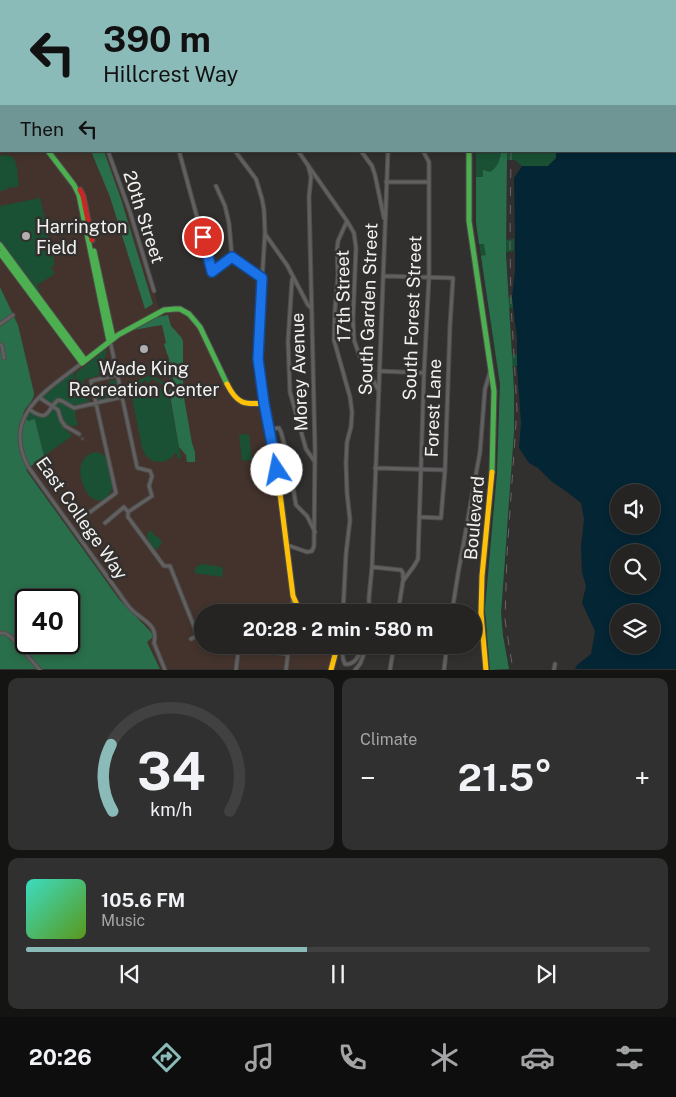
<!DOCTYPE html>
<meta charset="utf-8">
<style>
:root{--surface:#252423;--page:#313030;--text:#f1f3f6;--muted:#a3a4a6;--line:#424141;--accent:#8bbbb9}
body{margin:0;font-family:"Public Sans",sans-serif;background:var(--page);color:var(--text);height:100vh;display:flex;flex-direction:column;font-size:19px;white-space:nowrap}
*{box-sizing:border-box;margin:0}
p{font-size:16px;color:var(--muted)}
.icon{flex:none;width:28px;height:28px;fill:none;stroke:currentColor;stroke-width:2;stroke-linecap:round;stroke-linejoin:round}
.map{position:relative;height:670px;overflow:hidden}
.sheet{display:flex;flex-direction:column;gap:8px;padding:8px;background:#141413;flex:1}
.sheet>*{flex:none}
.guide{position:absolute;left:0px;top:0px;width:676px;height:152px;box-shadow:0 2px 8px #0003,0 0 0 1px var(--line);background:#8bbbb9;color:#111;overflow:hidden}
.buttons{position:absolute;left:610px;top:484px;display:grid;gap:10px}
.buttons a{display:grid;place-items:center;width:50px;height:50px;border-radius:50%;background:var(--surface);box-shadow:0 2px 8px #0003,0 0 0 1px var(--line);font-size:25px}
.speed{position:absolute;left:15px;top:589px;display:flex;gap:10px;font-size:25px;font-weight:700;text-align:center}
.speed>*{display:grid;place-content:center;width:65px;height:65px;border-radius:50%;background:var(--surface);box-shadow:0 2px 8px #0003,0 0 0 1px var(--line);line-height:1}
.speed .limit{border:2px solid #111;border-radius:8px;background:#fff;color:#111}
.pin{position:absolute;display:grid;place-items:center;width:42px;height:42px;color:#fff;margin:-21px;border:2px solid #fff;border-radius:50%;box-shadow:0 1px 5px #0007}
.me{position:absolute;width:55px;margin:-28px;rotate:349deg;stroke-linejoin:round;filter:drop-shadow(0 0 4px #0008)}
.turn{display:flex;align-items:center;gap:18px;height:105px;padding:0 20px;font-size:22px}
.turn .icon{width:65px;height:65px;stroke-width:2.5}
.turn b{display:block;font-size:35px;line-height:42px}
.then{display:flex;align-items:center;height:48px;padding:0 20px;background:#0003;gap:10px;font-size:19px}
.big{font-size:38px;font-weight:700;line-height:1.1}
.sheet .widget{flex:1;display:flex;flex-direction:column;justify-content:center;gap:8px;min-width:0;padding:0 18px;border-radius:10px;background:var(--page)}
.sheet .dial{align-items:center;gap:0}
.dial svg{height:130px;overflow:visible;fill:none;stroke:var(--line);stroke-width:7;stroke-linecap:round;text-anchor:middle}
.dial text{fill:var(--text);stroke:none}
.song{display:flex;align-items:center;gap:15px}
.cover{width:60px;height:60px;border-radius:8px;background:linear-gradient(135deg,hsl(170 70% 55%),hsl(90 70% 35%))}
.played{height:5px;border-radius:2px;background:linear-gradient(90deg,var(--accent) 45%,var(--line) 45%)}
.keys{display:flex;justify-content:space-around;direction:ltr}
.heat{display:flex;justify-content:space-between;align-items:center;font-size:28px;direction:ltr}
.sheet .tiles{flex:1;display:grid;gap:8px;grid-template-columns:1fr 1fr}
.widget:last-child{grid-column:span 2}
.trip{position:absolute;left:194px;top:604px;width:288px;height:50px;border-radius:25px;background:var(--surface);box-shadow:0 2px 8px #0003,0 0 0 1px var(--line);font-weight:700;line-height:50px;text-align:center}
.tabs{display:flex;height:80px;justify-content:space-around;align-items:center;background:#0f0e0e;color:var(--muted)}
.tabs .icon{width:35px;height:35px}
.tabs .active{color:var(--accent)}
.tabs b{font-size:22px;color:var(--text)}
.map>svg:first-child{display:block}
.education{fill:#43332c}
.green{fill:#1a5134;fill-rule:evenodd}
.forest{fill:#296f4b;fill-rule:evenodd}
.water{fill:#042534;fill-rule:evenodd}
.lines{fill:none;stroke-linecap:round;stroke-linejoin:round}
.street-tunnel{stroke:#4e4d4c;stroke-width:3;stroke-dasharray:3 1.5;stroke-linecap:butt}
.street-casing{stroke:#4e4c4b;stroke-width:5}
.fast-casing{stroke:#4e4c4b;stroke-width:7}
.slow-casing{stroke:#4e4c4b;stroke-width:7}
.jam-casing{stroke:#4e4c4b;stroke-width:7}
.street{stroke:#616060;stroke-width:3}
.fast{stroke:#4caf50;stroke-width:5}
.slow{stroke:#ffc107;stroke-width:5}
.jam{stroke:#c62828;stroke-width:5}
.rail{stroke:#676665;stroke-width:1;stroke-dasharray:9 9;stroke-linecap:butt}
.route-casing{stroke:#114b97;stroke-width:12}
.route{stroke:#1a73e8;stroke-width:9}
.poi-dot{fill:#b0aead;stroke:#32302e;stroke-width:2}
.labels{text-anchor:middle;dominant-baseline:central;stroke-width:5;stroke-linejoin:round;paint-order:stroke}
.street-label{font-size:18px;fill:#f4f2f1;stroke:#32302e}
.poi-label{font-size:18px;fill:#f4f2f1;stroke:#32302e;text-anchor:start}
</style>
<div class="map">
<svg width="676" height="670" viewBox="0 0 676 670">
<rect width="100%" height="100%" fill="#31302f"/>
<path class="education" d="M 0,118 L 1,118 L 1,151 L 106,151 L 130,212 L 160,311 L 175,308 L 195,320 L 215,359 L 239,402 L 265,403 L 295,602 L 308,612 L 202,612 L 202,645 L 336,645 L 331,669 L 160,669 L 147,641 L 151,632 L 119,599 L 26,469 L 0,385 Z"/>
<path class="green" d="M 476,151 L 556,151 L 556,158 L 548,166 L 522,166 L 515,160 L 501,160 L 500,241 L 514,239 L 514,251 L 500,253 L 502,298 L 512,297 L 513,308 L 503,310 L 506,355 L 517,354 L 517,366 L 506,367 L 507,535 L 501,613 L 503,636 L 509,669 L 490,669 L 485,609 L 497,474 L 500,384 L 476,222 Z
M 5,155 L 11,156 L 15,160 L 18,173 L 17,174 L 19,184 L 17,187 L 7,188 L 6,190 L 0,191 L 0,156 Z
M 40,198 L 55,265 L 51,267 L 55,274 L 37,285 L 40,290 L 37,291 L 0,242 L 0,206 Z
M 106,349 L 106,354 L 98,376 L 84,379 L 84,382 C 80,382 77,381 75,377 L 76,373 Z
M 77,369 L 74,374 L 74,379 L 79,383 L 85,383 L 89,402 L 80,404 L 80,406 L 75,407 L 62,400 L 52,405 L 41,398 Z
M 149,376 C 158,377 164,381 168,389 L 181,458 L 178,459 L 176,452 L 171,458 L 163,462 L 153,461 L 146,456 L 142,448 L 132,398 C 132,386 137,379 149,376 ZM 152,379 C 158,381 161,383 164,388 L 135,393 C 136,387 140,383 146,380 L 146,383 L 150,382 L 150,380 Z
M 116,380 L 119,395 L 118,397 L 97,402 L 95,394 L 101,393 L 101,390 L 105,389 L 105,386 L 110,384 L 109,381 Z
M 58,401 C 65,403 70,409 77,408 L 75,415 L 78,425 C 64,429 61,417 54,406 L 56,403 Z
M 53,408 L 57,410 L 64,429 L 70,433 L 72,436 L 44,456 L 35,420 L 34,419 L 28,421 L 26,418 L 30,411 L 37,415 L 49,414 Z
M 249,434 L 252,460 L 242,461 L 239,435 Z
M 95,452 L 100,453 L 106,457 L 113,486 C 97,531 60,460 95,452 Z
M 149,531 L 152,531 L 153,534 L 159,538 L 162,543 L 156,550 C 150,545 144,538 149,531 Z
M 202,564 L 222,567 L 223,569 L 222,577 L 194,573 L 196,567 Z"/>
<path class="forest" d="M 91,151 L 104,151 L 121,199 L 153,304 L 145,309 L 110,197 Z
M 501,151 L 507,151 L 506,254 L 514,390 L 514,432 L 501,613 L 503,636 L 509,669 L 490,670 L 485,609 L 497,474 L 500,384 L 481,256 L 486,255 L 484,244 L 479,244 L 476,222 L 476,177 L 483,177 L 483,170 L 490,172 C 497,168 501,159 501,151 Z
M 0,287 L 18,325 L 34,393 C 34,402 25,406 23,414 L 28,421 L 34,419 L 35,420 L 44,456 L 26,470 L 119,599 L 151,632 L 153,637 L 147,642 L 160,669 L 0,669 ZM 26,600 L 69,600 L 69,642 L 26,642 Z
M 168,315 L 171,326 L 181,337 L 183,341 L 183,392 L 192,443 L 195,452 L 195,462 L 187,462 L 186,455 L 179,447 L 169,390 L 175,388 L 168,355 L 167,354 L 164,344 L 166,343 L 162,325 L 133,330 L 157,317 Z"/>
<path class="water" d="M 536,0 L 676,0 L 676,669 L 575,669 L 577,665 L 591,654 L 595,631 L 582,603 L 586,586 L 582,572 L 581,547 L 584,519 L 581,503 L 567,492 L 551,481 L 538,468 L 529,463 L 519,448 L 521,423 L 517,367 L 517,339 L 512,297 L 515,270 L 515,234 L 514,178 L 522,166 L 548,166 L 556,158 L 556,151 L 675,151 L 675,1 L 536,1 ZM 619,492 L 651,492 L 651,525 L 619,525 ZM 619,552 L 651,552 L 651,585 L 619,585 ZM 619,612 L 651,612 L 651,645 L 619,645 Z"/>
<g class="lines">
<path class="street-tunnel" d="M 79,434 L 84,441"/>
<defs>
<path id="street" d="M 60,0 L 61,1
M 123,0 L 123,1
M 184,0 L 185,1
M 308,0 L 309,1
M 442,0 L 443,1
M 242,1 L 244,0
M 337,1 L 338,0
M 520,1 L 520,0
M 0,3 L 1,5
M 0,41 L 1,41
M 108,151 L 130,212 L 154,291
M 179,151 L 212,272 L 232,257
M 235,151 L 256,179 L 262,199 L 264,210 L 265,233 L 257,359 L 264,403
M 298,151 L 347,221 L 354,233 L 356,248 L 353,319 L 354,340 L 360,357 L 379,391
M 361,151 L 372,166 L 375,175 L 384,218
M 386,182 L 429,182
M 216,186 L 225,206 L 229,223 L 232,257 L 261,278
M 265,234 L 287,265 L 308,305 L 310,307
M 383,276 L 453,278 L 450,325 L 445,470 L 441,518 L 419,517
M 293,278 L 292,280 L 288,341 L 290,392 L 306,449 L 315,462
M 0,324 L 13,315
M 0,344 L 2,346 L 4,358
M 111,345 L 137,467 L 138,468 L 150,471 L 152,476 L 149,486 L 152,496 L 128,512 L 128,517 L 164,566 L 170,566 L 195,629 L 198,635
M 82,363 C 46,391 0,416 29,468 L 119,593 C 123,599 127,605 131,609 C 141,620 159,624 154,643 L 165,670
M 379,371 L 424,373
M 40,398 L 58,410 L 61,420 L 65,426 L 79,434
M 30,410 C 50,423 46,410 58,400 L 62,401 L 74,408 L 122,397
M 270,429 L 279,428 L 281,432 L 288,458 L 296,505 L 307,516 L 315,532
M 375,468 L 445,470
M 78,521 L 116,493 L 91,381 L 117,375
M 105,523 L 124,507 L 128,512
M 287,545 L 307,552 L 312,551 L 314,546 L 315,449 L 309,197 L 311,177 L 308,165
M 372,567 L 401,570 L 403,573 L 403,578
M 292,612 L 293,597
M 343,612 L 346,554 L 350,520 L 347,493 L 346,463 L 347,442 L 351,427 L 352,412 L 350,397 L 334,340 L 335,309 L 338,275 L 337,250 L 338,241 L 347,221
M 369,612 L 369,597 L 372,567 L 388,151
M 398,612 L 403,581 L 414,566 L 418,559 L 424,373 L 429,277 L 429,162 L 423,151
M 452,612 L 458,574 L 480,452 L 485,389 L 490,372
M 0,633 L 5,633 L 11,637 L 40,670
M 191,639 L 202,633
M 255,645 L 265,651 L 288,654
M 342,645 L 343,659 L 345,664 C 358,666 358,650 367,645
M 393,647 L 416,649
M 236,670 L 239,645
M 286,670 L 289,645
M 355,670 L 360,664 L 367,646
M 390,670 L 394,645
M 444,670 L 447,645
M 554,670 L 555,664"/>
<path id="fast" d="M 371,0 L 372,1
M 48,151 L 74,185 L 79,195 L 109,341
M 469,151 L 469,221 L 494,391 L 492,472
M 0,245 L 85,360
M 94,251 L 113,338
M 0,253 L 82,363 L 118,335 L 164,310 L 175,309 L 180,309 L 189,314 L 200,327 L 227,384"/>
<path id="slow" d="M 0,117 L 1,117
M 227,384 C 237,404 244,405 265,403 L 277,470 L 293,596 L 297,605 L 308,612
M 331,670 L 336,651 L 336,645
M 486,670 L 481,613 L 482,576 L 492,472"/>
<path id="jam" d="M 470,0 L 470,1
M 0,84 L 1,86
M 80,190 L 83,196 L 92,240"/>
</defs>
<use href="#street" class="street-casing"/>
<use href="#fast" class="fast-casing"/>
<use href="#slow" class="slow-casing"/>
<use href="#jam" class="jam-casing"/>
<use href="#street" class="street"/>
<use href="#fast" class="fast"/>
<use href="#slow" class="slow"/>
<use href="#jam" class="jam"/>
<path class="rail" d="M 513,1 L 513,0
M 511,151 L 510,243 L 511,304 L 517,409 L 507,555 L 505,620 L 513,670"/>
</g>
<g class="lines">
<defs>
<path id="route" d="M 203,237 L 212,272 L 232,257 L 262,278 L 258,359 L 264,403 L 277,470"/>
</defs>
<use href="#route" class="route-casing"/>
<use href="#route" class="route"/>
</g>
<g class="poi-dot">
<circle cx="26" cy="236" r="5"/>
<circle cx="144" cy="349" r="5"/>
</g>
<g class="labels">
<g class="street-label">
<text transform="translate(144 217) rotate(72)">20th Street</text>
<text transform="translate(343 296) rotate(-91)">17th Street</text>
<text transform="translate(368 309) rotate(-88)">South Garden Street</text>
<text transform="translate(412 318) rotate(-88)">South Forest Street</text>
<text transform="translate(299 372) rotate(-92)">Morey Avenue</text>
<text transform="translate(433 408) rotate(-88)">Forest Lane</text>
<text transform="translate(82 518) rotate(55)">East College Way</text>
<text transform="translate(474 518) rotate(-85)">Boulevard</text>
</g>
<g class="poi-label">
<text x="36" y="226">Harrington<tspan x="36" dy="21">Field</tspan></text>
<text x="144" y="368" text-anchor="middle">Wade King<tspan x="144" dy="21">Recreation Center</tspan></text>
</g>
</g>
</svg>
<div class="buttons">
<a><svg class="icon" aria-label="sound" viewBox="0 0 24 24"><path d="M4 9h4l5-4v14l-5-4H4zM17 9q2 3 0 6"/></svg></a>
<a><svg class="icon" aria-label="search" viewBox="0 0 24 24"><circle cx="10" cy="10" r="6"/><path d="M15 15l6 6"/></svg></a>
<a><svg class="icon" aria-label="layers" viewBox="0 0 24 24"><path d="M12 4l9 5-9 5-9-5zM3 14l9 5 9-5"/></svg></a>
</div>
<div class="speed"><div class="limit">40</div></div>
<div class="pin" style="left:203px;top:237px;background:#d93025"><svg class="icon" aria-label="arrive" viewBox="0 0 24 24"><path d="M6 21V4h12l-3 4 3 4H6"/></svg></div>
<svg class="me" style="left:277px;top:470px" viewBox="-20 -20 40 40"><circle r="19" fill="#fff"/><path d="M0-13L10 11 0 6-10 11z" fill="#1a73e8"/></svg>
<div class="trip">20:28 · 2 min · 580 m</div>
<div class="guide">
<div class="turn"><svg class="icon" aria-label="left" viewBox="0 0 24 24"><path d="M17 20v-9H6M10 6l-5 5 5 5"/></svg><div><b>390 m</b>Hillcrest Way</div></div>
<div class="then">Then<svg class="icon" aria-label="left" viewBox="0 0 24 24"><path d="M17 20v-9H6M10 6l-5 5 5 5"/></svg></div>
</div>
</div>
<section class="sheet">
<div class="tiles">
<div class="widget dial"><svg viewBox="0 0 100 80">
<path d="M14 69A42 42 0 1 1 86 69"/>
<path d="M14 69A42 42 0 0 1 13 28" stroke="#8bbbb9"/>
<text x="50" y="56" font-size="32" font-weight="700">34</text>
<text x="50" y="72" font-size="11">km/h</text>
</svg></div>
<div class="widget"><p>Climate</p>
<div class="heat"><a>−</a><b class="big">21.5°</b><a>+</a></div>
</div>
<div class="widget">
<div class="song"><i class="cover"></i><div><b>105.6 FM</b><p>Music</p></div></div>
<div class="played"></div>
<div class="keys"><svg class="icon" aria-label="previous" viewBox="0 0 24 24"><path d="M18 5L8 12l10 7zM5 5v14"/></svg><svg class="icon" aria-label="pause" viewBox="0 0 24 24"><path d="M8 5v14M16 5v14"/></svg><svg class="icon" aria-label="next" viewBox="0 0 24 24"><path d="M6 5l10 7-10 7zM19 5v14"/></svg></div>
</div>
</div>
</section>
<nav class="tabs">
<b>20:26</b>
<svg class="icon active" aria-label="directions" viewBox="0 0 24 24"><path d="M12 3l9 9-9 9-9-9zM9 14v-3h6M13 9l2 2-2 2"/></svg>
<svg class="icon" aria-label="music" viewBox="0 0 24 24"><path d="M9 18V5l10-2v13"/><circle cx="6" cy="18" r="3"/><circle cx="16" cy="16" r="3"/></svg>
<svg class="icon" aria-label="phone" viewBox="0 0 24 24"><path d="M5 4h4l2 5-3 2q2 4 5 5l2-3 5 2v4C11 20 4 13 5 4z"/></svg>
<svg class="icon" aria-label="climate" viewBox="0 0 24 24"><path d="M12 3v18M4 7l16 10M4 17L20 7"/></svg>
<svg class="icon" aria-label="car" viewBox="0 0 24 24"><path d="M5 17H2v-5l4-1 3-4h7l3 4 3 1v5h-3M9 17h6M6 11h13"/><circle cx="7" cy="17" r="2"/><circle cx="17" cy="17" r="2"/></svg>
<svg class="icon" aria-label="filters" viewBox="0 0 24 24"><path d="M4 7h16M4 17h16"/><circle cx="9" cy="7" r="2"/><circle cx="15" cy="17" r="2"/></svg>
</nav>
